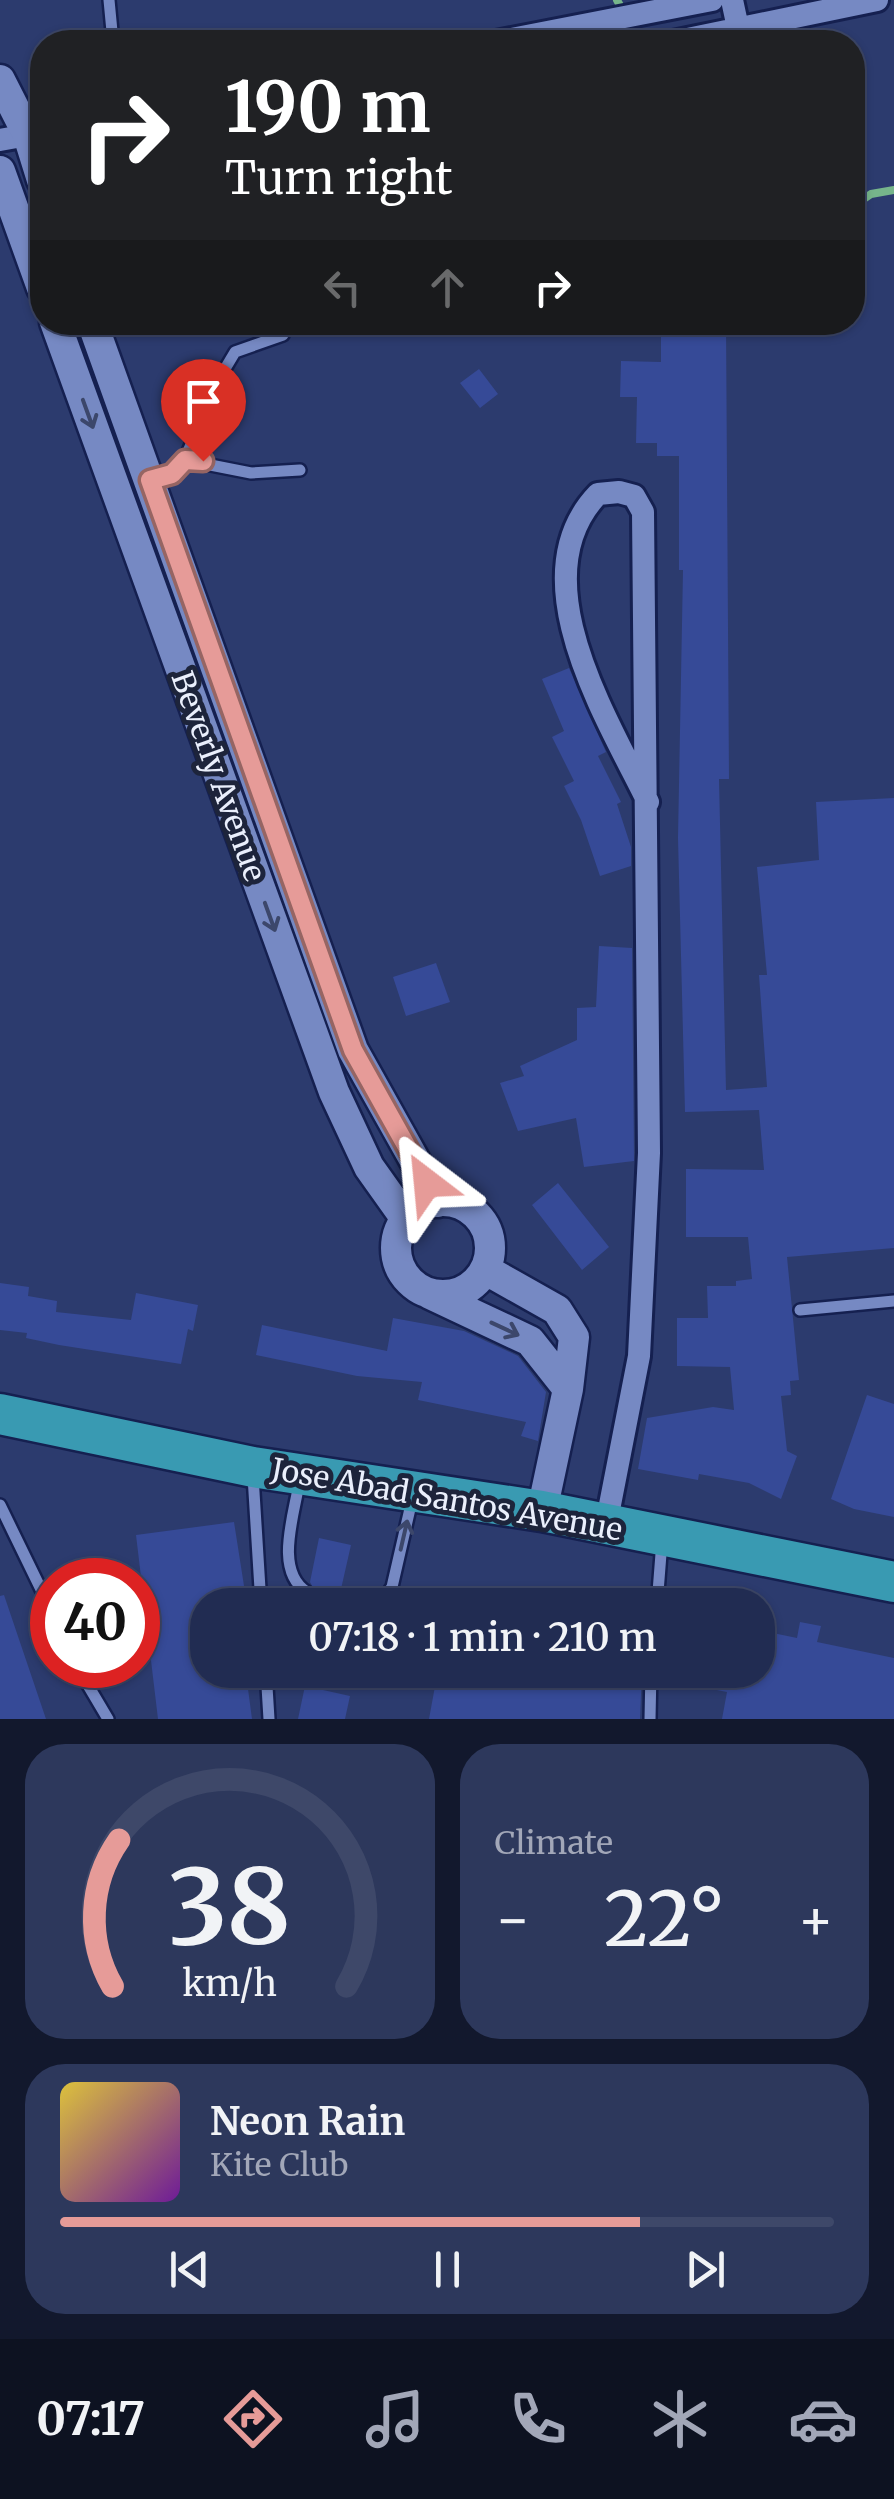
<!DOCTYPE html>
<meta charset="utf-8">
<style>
:root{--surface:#212c52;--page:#2d385c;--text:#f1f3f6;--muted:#a2a7b8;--line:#3e4869;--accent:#e69b98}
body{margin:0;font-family:Merriweather,serif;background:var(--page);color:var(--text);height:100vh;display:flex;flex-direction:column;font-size:38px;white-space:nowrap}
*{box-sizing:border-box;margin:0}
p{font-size:32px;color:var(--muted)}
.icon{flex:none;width:55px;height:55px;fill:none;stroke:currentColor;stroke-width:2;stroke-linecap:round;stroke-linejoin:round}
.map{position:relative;height:1719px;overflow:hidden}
.details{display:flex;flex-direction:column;gap:25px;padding:25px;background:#12182d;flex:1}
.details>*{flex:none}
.top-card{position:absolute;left:30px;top:30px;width:835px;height:305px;border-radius:40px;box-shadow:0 2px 8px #0004,0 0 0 2px var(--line);background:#202124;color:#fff;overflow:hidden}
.speed{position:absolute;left:30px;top:1558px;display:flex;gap:20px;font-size:50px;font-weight:700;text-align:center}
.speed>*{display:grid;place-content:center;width:130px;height:130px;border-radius:50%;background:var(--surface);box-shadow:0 2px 8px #0004,0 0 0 2px var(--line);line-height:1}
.speed .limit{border:15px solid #d22;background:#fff;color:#111}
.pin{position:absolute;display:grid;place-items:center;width:85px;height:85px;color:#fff;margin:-102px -42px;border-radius:50% 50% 50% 0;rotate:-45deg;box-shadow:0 0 10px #0007}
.pin .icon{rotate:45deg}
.me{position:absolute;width:110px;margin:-55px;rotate:331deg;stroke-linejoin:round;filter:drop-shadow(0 0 8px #0008)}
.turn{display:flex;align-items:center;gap:35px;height:210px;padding:0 30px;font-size:45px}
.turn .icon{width:130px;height:130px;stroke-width:2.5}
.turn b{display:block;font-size:70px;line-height:85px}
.lanes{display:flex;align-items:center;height:95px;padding:0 30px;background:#0003;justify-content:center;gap:50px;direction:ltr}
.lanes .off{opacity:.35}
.big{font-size:75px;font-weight:600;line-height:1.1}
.details .widget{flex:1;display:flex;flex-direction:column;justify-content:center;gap:15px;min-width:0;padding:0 35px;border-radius:40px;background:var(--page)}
.details .dial{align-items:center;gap:0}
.dial svg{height:260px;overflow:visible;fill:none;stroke:var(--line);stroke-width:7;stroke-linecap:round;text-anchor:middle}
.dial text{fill:var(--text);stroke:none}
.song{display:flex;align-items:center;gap:30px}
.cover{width:120px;height:120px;border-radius:15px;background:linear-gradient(135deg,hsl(50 70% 55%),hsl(280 70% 35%))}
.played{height:10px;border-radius:5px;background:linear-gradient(90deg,var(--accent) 75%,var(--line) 75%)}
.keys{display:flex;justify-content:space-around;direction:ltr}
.heat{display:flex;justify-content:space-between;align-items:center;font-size:55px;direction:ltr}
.details .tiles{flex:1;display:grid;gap:25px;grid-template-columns:1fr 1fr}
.widget:last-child{grid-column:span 2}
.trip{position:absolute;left:190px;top:1588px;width:585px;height:100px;border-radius:40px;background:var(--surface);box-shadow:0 2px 8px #0004,0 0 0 2px var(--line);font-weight:600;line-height:100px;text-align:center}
.tab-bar{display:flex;height:160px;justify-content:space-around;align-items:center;background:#0d1221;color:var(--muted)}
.tab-bar .icon{width:70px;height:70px}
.tab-bar .active{color:var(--accent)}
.tab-bar b{font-size:45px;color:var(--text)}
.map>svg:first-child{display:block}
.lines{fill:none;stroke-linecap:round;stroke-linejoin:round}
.stream{stroke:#76b58b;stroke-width:8}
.building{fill:#364a97}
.service-casing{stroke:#152050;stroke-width:16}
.minor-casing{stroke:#152050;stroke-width:28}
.tertiary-casing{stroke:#152050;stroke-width:35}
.trunk-casing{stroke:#152050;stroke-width:45}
.service{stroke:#7689c3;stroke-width:11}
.minor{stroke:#7689c3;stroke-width:22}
.tertiary{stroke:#7689c3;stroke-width:30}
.trunk{stroke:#399ab2;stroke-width:40}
.oneway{stroke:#3c476b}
.route-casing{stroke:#966563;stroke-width:25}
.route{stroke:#e69b98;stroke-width:18}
.labels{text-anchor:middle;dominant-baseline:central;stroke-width:10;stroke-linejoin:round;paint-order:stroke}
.street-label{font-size:30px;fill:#eaeffc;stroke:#1d243b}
</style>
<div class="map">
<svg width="894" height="1719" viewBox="0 0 894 1719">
<rect width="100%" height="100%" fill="#2c3b6e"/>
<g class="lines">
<path class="stream" d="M 617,0 L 640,42
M 852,207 L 871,194 L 894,190"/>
</g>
<path class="building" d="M 685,322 L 726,322 L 729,779 L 719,779 L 726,1090 L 767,1087 L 759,975 L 767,975 L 757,867 L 819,860 L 816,802 L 894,798 L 894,1248 L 787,1257 L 799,1380 L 790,1381 L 791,1395 L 781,1396 L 787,1451 L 797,1456 L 781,1499 L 749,1483 L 699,1474 L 698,1480 L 638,1469 L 647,1418 L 713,1407 L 734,1410 L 730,1367 L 677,1366 L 677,1318 L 708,1318 L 707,1286 L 736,1286 L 736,1281 L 752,1279 L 748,1237 L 686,1237 L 686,1169 L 764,1170 L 759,1110 L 685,1112 L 678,838 L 683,570 L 679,570 L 679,456 L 657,456 L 657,443 L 636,443 L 637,397 L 620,397 L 621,361 L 661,362 L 661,336 L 685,336 Z
M 479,369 L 498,394 L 480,408 L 460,383 Z
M 569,668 L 606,752 L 598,756 L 621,802 L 617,804 L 631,847 L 631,866 L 600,876 L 581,820 L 564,786 L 574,781 L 552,737 L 564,731 L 542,679 Z
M 599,946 L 632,948 L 634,1161 L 584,1167 L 576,1118 L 518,1131 L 500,1083 L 524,1076 L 520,1066 L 577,1040 L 577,1008 L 596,1007 Z
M 436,963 L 450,1002 L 406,1016 L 393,977 Z
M 558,1183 L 609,1247 L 582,1270 L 532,1205 Z
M 0,1283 L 29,1287 L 28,1296 L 57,1301 L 56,1312 L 131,1320 L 136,1293 L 198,1305 L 193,1331 L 188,1329 L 181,1364 L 59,1345 L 26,1338 L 27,1333 L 0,1330 Z
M 393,1318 L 464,1331 L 518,1356 L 546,1392 L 538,1441 L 521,1436 L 526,1422 L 418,1400 L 422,1382 L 357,1376 L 256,1355 L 262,1325 L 387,1351 Z
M 867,1395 L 894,1404 L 894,1517 L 854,1509 L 831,1499 Z
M 234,1522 L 247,1605 L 208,1605 L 208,1670 L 256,1670 L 248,1689 L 252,1719 L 158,1719 L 136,1535 Z
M 319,1538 L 351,1545 L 341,1589 L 330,1595 L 333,1605 L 304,1605 L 316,1593 L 310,1582 Z
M 4,1595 L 46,1719 L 0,1719 L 0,1596 Z
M 800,1622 L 821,1626 L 817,1642 L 894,1658 L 894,1719 L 722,1719 L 727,1692 L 666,1680 L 667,1670 L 758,1670 L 758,1630 L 797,1638 Z
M 438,1670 L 642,1670 L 640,1719 L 429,1719 Z
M 305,1686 L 350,1696 L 345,1719 L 298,1719 Z"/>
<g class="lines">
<defs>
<path id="service" d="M 109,0 L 113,42
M 185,460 L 251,473 L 300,470
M 150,480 L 172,474 L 182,466 L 216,384 L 235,352 L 283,335
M 800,1310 L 894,1301
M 253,1476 L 261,1605
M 299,1483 C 294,1516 274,1571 307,1592
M 0,1505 L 52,1612
M 339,1598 L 369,1604 L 382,1601 L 392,1587 L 412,1500
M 657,1605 L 662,1541
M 76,1665 L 108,1719
M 266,1670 L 269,1719
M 650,1719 L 651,1670"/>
<path id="minor" d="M 732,0 L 738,28
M 496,42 L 712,0
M 673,42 L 877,0
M 0,140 L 39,133
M 606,1525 L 639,1356 L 649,1153 L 643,512 L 634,496 L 619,492 L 598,494 C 518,577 607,718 648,802"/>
<path id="tertiary" d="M 0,80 L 28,135 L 42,180
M 0,171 L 42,288
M 55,322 L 334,1092 L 369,1167 L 406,1219
M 92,322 L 353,1050 L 438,1202
M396 1248a47 47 0 1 1 94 0a47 47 0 1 1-94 0Z
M 486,1270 L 557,1310 L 574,1337 L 568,1389 L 542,1511
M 430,1294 L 530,1341 L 568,1389"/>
<path id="trunk" d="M 0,1414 L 253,1467 L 542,1511 L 894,1582"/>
</defs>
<use href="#service" class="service-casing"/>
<use href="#minor" class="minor-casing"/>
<use href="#tertiary" class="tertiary-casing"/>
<use href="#trunk" class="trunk-casing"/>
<use href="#service" class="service"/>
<use href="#minor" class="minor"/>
<use href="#tertiary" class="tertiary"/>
<use href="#trunk" class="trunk"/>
</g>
<defs><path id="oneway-shaft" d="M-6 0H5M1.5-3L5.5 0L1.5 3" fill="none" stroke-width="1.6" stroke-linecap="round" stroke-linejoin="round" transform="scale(2.5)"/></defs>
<g class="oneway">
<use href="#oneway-shaft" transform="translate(88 414) rotate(70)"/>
<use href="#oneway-shaft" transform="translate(270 917) rotate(70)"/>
<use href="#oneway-shaft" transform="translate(505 1329) rotate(25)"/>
<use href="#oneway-shaft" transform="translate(404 1535) rotate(-77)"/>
</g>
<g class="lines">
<defs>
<path id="route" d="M 203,461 L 185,460 L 172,474 L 150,480 L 353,1050 L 427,1183"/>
</defs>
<use href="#route" class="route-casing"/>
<use href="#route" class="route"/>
</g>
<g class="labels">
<g class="street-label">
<text transform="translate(219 776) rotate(70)">Beverly Avenue</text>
<text transform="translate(447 1499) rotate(10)">Jose Abad Santos Avenue</text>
</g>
</g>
</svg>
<div class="speed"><div class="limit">40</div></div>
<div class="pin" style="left:203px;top:461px;background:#d93025"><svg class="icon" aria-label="arrive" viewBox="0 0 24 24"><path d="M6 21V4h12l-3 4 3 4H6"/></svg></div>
<svg class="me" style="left:427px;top:1183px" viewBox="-20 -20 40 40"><path d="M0-17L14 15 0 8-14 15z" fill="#e69b98" stroke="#fff" stroke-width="4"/></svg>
<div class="trip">07:18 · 1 min · 210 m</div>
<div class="top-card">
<div class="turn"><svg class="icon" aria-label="right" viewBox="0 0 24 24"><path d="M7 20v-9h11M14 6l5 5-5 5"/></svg><div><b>190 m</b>Turn right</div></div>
<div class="lanes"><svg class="icon off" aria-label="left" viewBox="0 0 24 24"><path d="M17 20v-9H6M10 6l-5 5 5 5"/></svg><svg class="icon off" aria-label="ahead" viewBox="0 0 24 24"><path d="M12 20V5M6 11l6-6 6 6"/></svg><svg class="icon" aria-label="right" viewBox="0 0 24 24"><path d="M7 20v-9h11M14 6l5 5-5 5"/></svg></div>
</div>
</div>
<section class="details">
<div class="tiles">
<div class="widget dial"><svg viewBox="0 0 100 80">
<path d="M14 69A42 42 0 1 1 86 69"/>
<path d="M14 69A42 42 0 0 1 16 24" stroke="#e69b98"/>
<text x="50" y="56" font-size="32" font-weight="700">38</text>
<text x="50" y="72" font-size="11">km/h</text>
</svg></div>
<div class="widget"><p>Climate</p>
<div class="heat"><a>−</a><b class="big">22°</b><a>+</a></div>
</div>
<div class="widget">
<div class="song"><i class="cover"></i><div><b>Neon Rain</b><p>Kite Club</p></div></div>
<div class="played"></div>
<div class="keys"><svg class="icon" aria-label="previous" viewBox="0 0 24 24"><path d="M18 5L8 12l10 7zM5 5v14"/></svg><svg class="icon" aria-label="pause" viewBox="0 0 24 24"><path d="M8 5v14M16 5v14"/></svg><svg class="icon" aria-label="next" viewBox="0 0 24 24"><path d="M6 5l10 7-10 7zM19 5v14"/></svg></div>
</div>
</div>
</section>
<nav class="tab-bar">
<b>07:17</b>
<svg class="icon active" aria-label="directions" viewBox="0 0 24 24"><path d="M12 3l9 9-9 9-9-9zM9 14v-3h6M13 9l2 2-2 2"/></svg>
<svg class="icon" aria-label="music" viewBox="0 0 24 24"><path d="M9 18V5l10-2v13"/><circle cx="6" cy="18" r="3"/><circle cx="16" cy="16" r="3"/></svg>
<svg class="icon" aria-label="phone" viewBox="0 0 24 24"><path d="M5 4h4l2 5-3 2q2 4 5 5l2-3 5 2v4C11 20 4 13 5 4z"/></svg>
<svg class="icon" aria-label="climate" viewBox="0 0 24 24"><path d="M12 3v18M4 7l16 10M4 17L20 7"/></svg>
<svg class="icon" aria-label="car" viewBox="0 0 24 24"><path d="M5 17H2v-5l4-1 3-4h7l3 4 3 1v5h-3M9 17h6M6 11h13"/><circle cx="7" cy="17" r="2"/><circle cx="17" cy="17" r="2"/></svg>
</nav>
